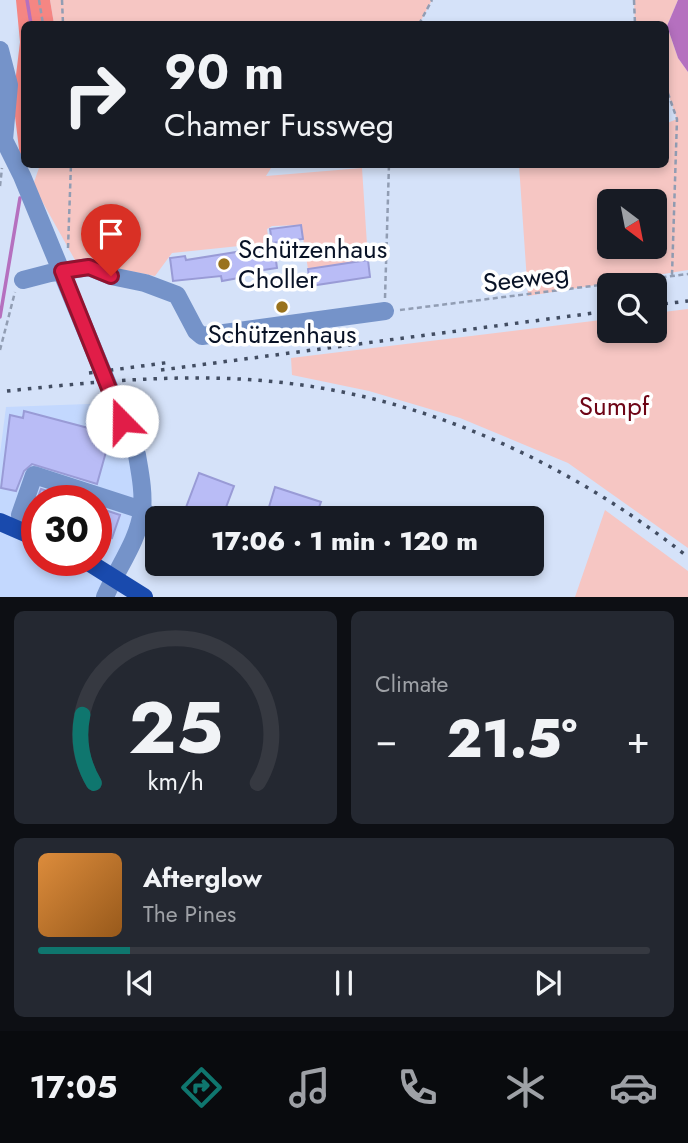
<!DOCTYPE html>
<meta charset="utf-8">
<style>
:root{--surface:#171b24;--page:#242831;--text:#f1f3f6;--muted:#9ea1a6;--line:#363941;--accent:#0f766e}
body{margin:0;font-family:Jost,sans-serif;background:var(--page);color:var(--text);height:100vh;display:flex;flex-direction:column;font-size:26px;white-space:nowrap}
*{box-sizing:border-box;margin:0}
p{font-size:23px;color:var(--muted)}
.icon{flex:none;width:38px;height:38px;fill:none;stroke:currentColor;stroke-width:2;stroke-linecap:round;stroke-linejoin:round}
.map{position:relative;height:597px;overflow:hidden}
.side{display:flex;flex-direction:column;gap:14px;padding:14px;background:#0d0f14;flex:1}
.side>*{flex:none}
.hud{position:absolute;left:21px;top:21px;width:648px;height:147px;border-radius:10px;box-shadow:0 4px 10px #0003;background:#171b24;color:var(--text);overflow:hidden}
.needle{width:46px;rotate:148deg}
.tools{position:absolute;left:597px;top:189px;display:grid;gap:14px}
.tools a{display:grid;place-items:center;width:70px;height:70px;border-radius:10px;background:var(--surface);box-shadow:0 4px 10px #0003;font-size:35px}
.speed{position:absolute;left:21px;top:485px;display:flex;gap:14px;font-size:35px;font-weight:700;text-align:center}
.speed>*{display:grid;place-content:center;width:91px;height:91px;border-radius:50%;background:var(--surface);box-shadow:0 4px 10px #0003;line-height:1}
.speed .limit{border:10px solid #d22;background:#fff;color:#111}
.pin{position:absolute;display:grid;place-items:center;width:60px;height:60px;color:#fff;margin:-72px -30px;border-radius:50% 50% 50% 0;rotate:-45deg;box-shadow:0 0 7px #0007}
.pin .icon{rotate:45deg}
.me{position:absolute;width:77px;margin:-38px;rotate:338deg;stroke-linejoin:round;filter:drop-shadow(0 0 5px #0008)}
.turn{display:flex;align-items:center;gap:24px;height:147px;padding:0 28px;font-size:32px}
.turn .icon{width:91px;height:91px;stroke-width:2.5}
.turn b{display:block;font-size:49px;line-height:60px}
.big{font-size:52px;font-weight:800;line-height:1.1}
.side .card{flex:1;display:flex;flex-direction:column;justify-content:center;gap:10px;min-width:0;padding:0 24px;border-radius:10px;background:var(--page)}
.side .dial{align-items:center;gap:0}
.dial svg{height:182px;overflow:visible;fill:none;stroke:var(--line);stroke-width:7;stroke-linecap:round;text-anchor:middle}
.dial text{fill:var(--text);stroke:none}
.song{display:flex;align-items:center;gap:21px}
.cover{width:84px;height:84px;border-radius:10px;background:linear-gradient(135deg,hsl(30 70% 55%),hsl(30 70% 35%))}
.played{height:7px;border-radius:4px;background:linear-gradient(90deg,var(--accent) 15%,var(--line) 15%)}
.keys{display:flex;justify-content:space-around;direction:ltr}
.heat{display:flex;justify-content:space-between;align-items:center;font-size:38px;direction:ltr}
.side .tiles{flex:1;display:grid;gap:14px;grid-template-columns:1fr 1fr}
.card:last-child{grid-column:span 2}
.trip{position:absolute;left:145px;top:506px;width:399px;height:70px;border-radius:10px;background:var(--surface);box-shadow:0 4px 10px #0003;font-weight:800;line-height:70px;text-align:center}
.tabs{display:flex;height:112px;justify-content:space-around;align-items:center;background:#090b0e;color:var(--muted)}
.tabs .icon{width:49px;height:49px}
.tabs .active{color:var(--accent)}
.tabs b{font-size:32px;color:var(--text)}
.map>svg:first-child{display:block}
.built{fill:#c3d8fe;fill-rule:evenodd}
.green{fill:#f6c6c3;fill-rule:evenodd}
.forest{fill:#f58683}
.water{fill:#b570bf}
.lines{fill:none;stroke-linecap:round;stroke-linejoin:round}
.stream{stroke:#b570bf;stroke-width:3.5}
.building{fill:#b9bcf6;stroke:#999bd6;stroke-width:2}
.path{stroke:#919db3;stroke-width:2.5;stroke-dasharray:5 3.5;stroke-linecap:butt}
.minor{stroke:#7593c9;stroke-width:18}
.major{stroke:#194aad;stroke-width:18}
.rail{stroke:#424d62;stroke-width:3.5;stroke-dasharray:3.5 7;stroke-linecap:butt}
.route-casing{stroke:#92132f;stroke-width:18}
.route{stroke:#e11d48;stroke-width:12}
.poi-dot{fill:#99721d;stroke:#fff;stroke-width:2.5}
.labels{text-anchor:middle;dominant-baseline:central;stroke-width:7;stroke-linejoin:round;paint-order:stroke}
.poi-label{font-size:26px;fill:#081226;stroke:#fff;text-anchor:start}
.street-label{font-size:26px;fill:#081226;stroke:#fff}
.park-label{font-size:26px;fill:#6d0415;stroke:#fff}
</style>
<div class="map">
<svg width="688" height="597" viewBox="0 0 688 597">
<rect width="100%" height="100%" fill="#d5e2f9"/>
<path class="built" d="M 115,403 L 142,487 L 114,576 L 144,597 L 0,597 L 0,454 L 6,407 ZM 37,500 L 96,500 L 96,560 L 37,560 Z"/>
<path class="green" d="M 50,0 L 432,0 L 419,24 L 54,24 Z
M 634,0 L 678,0 L 667,26 L 678,58 L 688,72 L 688,270 L 528,296 L 519,165 L 665,164 L 665,124 L 677,119 L 665,85 L 665,24 L 635,24 ZM 609,201 L 654,201 L 654,247 L 609,247 Z
M 40,165 L 273,165 L 266,176 L 362,168 L 368,260 L 308,269 L 301,225 L 272,226 L 267,229 L 269,243 L 172,253 L 155,276 L 75,260 L 33,185 Z
M 688,309 L 688,548 L 568,463 L 460,418 L 369,391 L 292,375 L 291,358 L 609,319 L 609,331 L 654,331 L 655,313 Z
M 605,510 L 688,571 L 688,597 L 575,597 Z"/>
<path class="forest" d="M 16,0 L 50,0 L 54,24 L 24,24 L 24,154 L 20,157 L 13,100 L 20,42 Z"/>
<path class="water" d="M 678,0 L 688,0 L 688,72 L 678,58 L 667,26 Z"/>
<g class="lines">
<path class="stream" d="M 27,0 L 31,24
M 0,317 L 20,198"/>
</g>
<path class="building" d="M 301,225 L 303,239 L 272,243 L 270,229 Z
M 274,246 L 277,268 L 243,273 L 244,277 L 222,281 L 221,276 L 173,281 L 170,258 L 185,256 L 186,260 Z
M 368,260 L 370,277 L 310,286 L 308,269 Z
M 24,411 L 111,434 L 97,484 L 32,464 L 24,471 L 16,491 L 1,488 L 10,415 L 23,418 Z
M 199,473 L 234,486 L 222,518 L 182,518 Z
M 275,487 L 321,502 L 315,518 L 301,518 L 269,507 Z
M 41,489 L 76,500 L 37,500 Z
M 96,507 L 120,515 L 112,538 L 96,533 Z"/>
<g class="lines">
<path class="path" d="M 39,0 L 43,24
M 62,0 L 63,24
M 634,0 L 635,24
M 419,24 L 432,0
M 665,85 L 677,119 L 672,275
M 0,186 L 2,168
M 68,248 L 71,164
M 385,298 L 389,164
M 400,310 L 688,274
M 0,350 L 15,292"/>
<path class="minor" d="M 0,50 L 9,85 L 4,140 L 22,176 L 137,455 C 140,473 144,492 142,511 C 138,542 117,568 105,597
M 23,280 L 50,273 L 89,267 L 111,276 L 145,283 L 177,295 L 196,331 L 202,336 L 385,311
M 20,515 L 34,475 L 142,510 L 158,521"/>
<path class="major" d="M 0,522 L 37,538
M 85,560 L 144,597"/>
<path class="rail" d="M 654,305 L 688,301
M 161,370 L 609,311
M 89,373 L 172,362
M 7,391 C 93,382 180,373 267,381 C 422,395 567,461 688,557"/>
</g>
<g class="lines">
<defs>
<path id="route" d="M 111,276 L 89,267 L 62,271 L 122,421"/>
</defs>
<use href="#route" class="route-casing"/>
<use href="#route" class="route"/>
</g>
<g class="poi-dot">
<circle cx="224" cy="264" r="7"/>
<circle cx="282" cy="307" r="7"/>
</g>
<g class="labels">
<g class="poi-label">
<text x="238" y="249">Schützenhaus<tspan x="238" dy="30">Choller</tspan></text>
<text x="282" y="334" text-anchor="middle">Schützenhaus</text>
</g>
<g class="street-label">
<text transform="translate(526 278) rotate(-7)">Seeweg</text>
</g>
<g class="park-label">
<text x="614" y="406">Sumpf</text>
</g>
</g>
</svg>
<div class="tools">
<a><svg class="needle" viewBox="-14 -14 28 28"><path d="M0-13l5 13h-10z" fill="#e53935"/><path d="M0 13l5-13h-10z" fill="#9ea1a6"/></svg></a>
<a><svg class="icon" aria-label="search" viewBox="0 0 24 24"><circle cx="10" cy="10" r="6"/><path d="M15 15l6 6"/></svg></a>
</div>
<div class="speed"><div class="limit">30</div></div>
<div class="pin" style="left:111px;top:276px;background:#d93025"><svg class="icon" aria-label="arrive" viewBox="0 0 24 24"><path d="M6 21V4h12l-3 4 3 4H6"/></svg></div>
<svg class="me" style="left:122px;top:421px" viewBox="-20 -20 40 40"><circle r="19" fill="#fff"/><path d="M0-13L10 11 0 6-10 11z" fill="#e11d48"/></svg>
<div class="trip">17:06 · 1 min · 120 m</div>
<div class="hud">
<div class="turn"><svg class="icon" aria-label="right" viewBox="0 0 24 24"><path d="M7 20v-9h11M14 6l5 5-5 5"/></svg><div><b>90 m</b>Chamer Fussweg</div></div>
</div>
</div>
<section class="side">
<div class="tiles">
<div class="card dial"><svg viewBox="0 0 100 80">
<path d="M14 69A42 42 0 1 1 86 69"/>
<path d="M14 69A42 42 0 0 1 9 39" stroke="#0f766e"/>
<text x="50" y="56" font-size="32" font-weight="700">25</text>
<text x="50" y="72" font-size="11">km/h</text>
</svg></div>
<div class="card"><p>Climate</p>
<div class="heat"><a>−</a><b class="big">21.5°</b><a>+</a></div>
</div>
<div class="card">
<div class="song"><i class="cover"></i><div><b>Afterglow</b><p>The Pines</p></div></div>
<div class="played"></div>
<div class="keys"><svg class="icon" aria-label="previous" viewBox="0 0 24 24"><path d="M18 5L8 12l10 7zM5 5v14"/></svg><svg class="icon" aria-label="pause" viewBox="0 0 24 24"><path d="M8 5v14M16 5v14"/></svg><svg class="icon" aria-label="next" viewBox="0 0 24 24"><path d="M6 5l10 7-10 7zM19 5v14"/></svg></div>
</div>
</div>
</section>
<nav class="tabs">
<b>17:05</b>
<svg class="icon active" aria-label="directions" viewBox="0 0 24 24"><path d="M12 3l9 9-9 9-9-9zM9 14v-3h6M13 9l2 2-2 2"/></svg>
<svg class="icon" aria-label="music" viewBox="0 0 24 24"><path d="M9 18V5l10-2v13"/><circle cx="6" cy="18" r="3"/><circle cx="16" cy="16" r="3"/></svg>
<svg class="icon" aria-label="phone" viewBox="0 0 24 24"><path d="M5 4h4l2 5-3 2q2 4 5 5l2-3 5 2v4C11 20 4 13 5 4z"/></svg>
<svg class="icon" aria-label="climate" viewBox="0 0 24 24"><path d="M12 3v18M4 7l16 10M4 17L20 7"/></svg>
<svg class="icon" aria-label="car" viewBox="0 0 24 24"><path d="M5 17H2v-5l4-1 3-4h7l3 4 3 1v5h-3M9 17h6M6 11h13"/><circle cx="7" cy="17" r="2"/><circle cx="17" cy="17" r="2"/></svg>
</nav>
